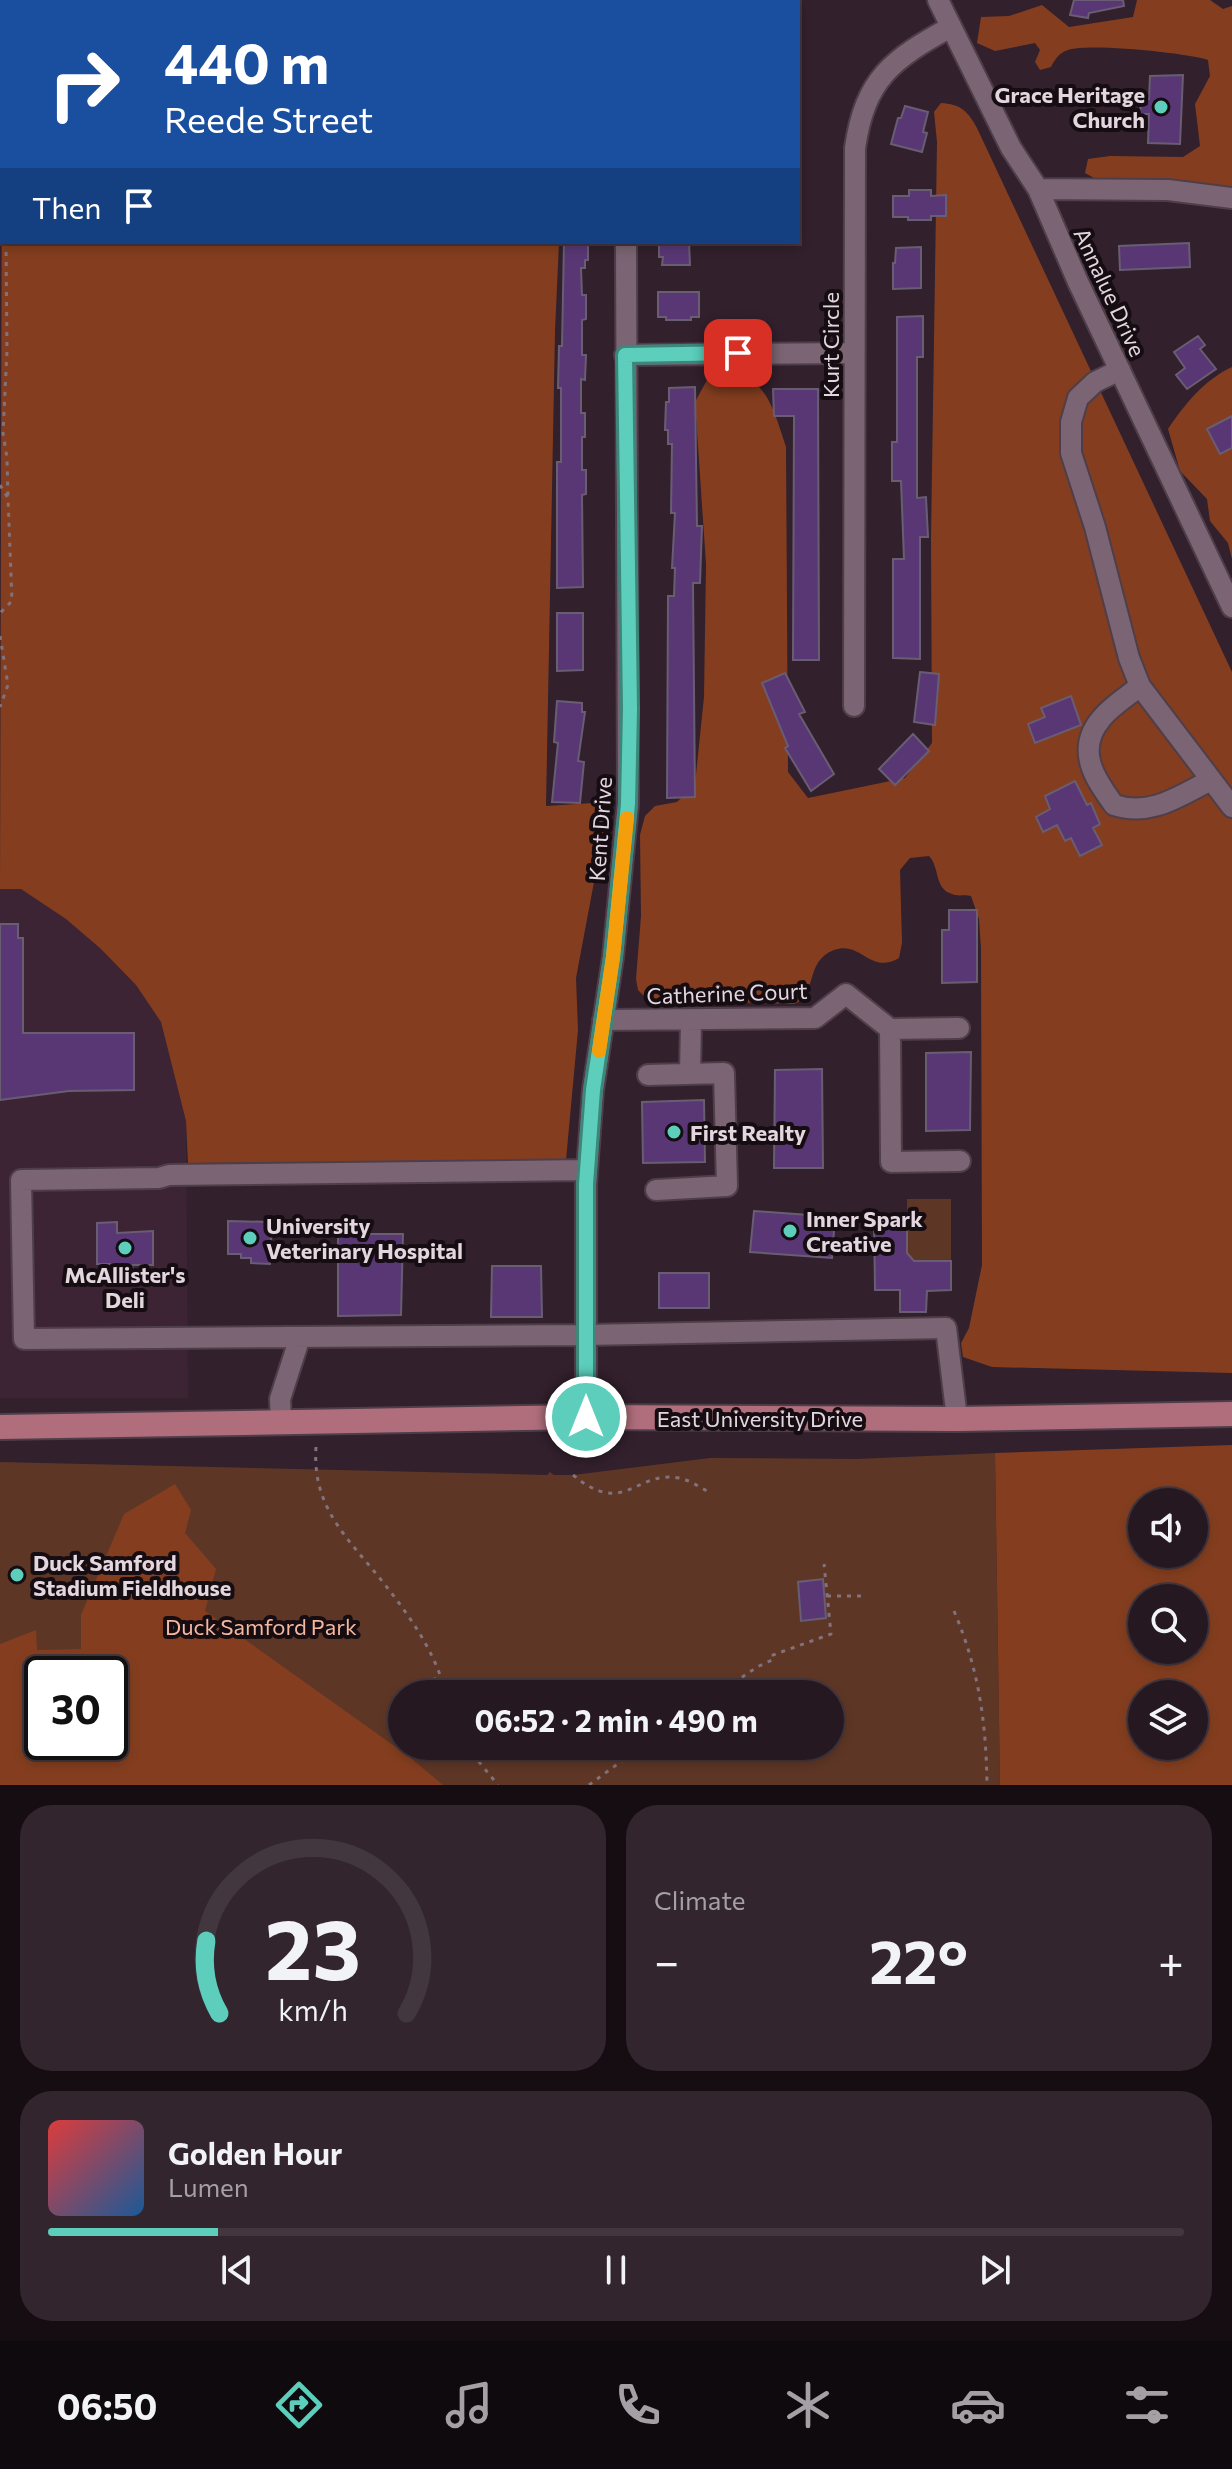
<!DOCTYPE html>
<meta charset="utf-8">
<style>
:root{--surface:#261821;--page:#32252e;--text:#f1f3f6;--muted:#a4a0a5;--line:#42373f;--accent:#5ccebb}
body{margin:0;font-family:Commissioner,sans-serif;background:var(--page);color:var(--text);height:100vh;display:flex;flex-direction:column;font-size:30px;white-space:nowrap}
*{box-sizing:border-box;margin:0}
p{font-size:26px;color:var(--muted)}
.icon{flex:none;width:44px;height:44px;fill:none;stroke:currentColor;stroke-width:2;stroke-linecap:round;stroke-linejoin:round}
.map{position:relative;height:1785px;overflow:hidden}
.sheet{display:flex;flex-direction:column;gap:20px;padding:20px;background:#150d12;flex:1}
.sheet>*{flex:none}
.guide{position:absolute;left:0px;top:0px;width:800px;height:244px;box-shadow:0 4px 12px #0003,0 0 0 2px var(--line);background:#1a4fa0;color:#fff;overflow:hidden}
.tools{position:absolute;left:1128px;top:1488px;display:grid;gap:16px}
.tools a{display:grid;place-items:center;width:80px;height:80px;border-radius:50%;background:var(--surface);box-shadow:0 4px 12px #0003,0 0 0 2px var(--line);font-size:40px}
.speed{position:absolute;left:24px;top:1656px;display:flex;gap:16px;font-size:40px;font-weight:700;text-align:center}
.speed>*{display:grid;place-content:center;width:104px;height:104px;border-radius:50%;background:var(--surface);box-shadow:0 4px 12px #0003,0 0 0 2px var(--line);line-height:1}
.speed .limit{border:4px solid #111;border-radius:12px;background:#fff;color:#111}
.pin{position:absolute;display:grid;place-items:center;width:68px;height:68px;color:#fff;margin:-34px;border-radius:16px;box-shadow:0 4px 12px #0006}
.me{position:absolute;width:88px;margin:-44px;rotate:0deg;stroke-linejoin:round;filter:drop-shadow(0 0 6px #0008)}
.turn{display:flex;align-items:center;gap:28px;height:168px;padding:0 32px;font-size:36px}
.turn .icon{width:104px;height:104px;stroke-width:2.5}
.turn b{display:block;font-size:56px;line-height:68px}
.then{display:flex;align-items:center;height:76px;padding:0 32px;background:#0003;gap:16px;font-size:30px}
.big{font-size:60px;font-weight:700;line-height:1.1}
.sheet .card{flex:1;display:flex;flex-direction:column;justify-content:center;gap:12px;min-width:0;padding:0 28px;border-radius:32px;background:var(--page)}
.sheet .dial{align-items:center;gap:0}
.dial svg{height:208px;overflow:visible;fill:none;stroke:var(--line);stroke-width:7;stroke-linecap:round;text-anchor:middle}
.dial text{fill:var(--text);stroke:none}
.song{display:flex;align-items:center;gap:24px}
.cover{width:96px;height:96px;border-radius:12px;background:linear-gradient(135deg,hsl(0 70% 55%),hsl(210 70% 35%))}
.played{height:8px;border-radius:4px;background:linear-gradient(90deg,var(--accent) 15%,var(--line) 15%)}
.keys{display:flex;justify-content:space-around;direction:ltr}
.heat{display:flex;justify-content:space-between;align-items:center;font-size:44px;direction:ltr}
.sheet .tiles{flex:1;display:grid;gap:20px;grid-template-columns:1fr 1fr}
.card:last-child{grid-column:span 2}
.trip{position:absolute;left:388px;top:1680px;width:456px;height:80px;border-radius:40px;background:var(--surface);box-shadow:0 4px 12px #0003,0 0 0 2px var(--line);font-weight:700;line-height:80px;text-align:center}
.dock{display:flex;height:128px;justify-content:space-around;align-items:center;background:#0f0a0d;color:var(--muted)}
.dock .icon{width:56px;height:56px}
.dock .on{color:var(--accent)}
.dock b{font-size:36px;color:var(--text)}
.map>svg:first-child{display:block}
.built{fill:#3d2435}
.green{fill:#5e3625;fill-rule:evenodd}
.forest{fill:#843e1f;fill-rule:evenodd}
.building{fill:#593775;stroke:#685d72;stroke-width:2}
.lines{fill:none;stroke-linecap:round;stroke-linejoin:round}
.minor-casing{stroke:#4e3e49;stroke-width:24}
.major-casing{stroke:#4e3e49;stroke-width:28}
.path{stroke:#81727c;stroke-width:3;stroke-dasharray:4 6;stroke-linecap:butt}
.minor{stroke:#7b6473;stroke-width:20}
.major{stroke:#b06e7c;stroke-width:24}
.route-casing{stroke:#3c867a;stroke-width:20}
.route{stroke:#5ccebb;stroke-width:14}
.slow{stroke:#f59e0b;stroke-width:14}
.poi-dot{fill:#5ccebb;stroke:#150d12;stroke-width:3}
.labels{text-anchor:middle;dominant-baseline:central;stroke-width:8;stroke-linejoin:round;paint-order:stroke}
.poi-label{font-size:22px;font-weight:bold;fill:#e3d6de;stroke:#150d12;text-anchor:start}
.street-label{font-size:22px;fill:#e3d6de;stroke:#150d12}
.park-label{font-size:22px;fill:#f5b79d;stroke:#150d12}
</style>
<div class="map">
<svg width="1232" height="1785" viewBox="0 0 1232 1785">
<rect width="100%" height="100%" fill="#32202c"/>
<path class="built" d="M 0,889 L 21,889 L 66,919 L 101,949 L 136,985 L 161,1022 L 186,1121 L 188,1398 L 0,1398 Z"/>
<path class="green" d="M 907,1199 L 951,1199 L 951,1261 L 914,1261 L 907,1253 Z
M 995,1453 L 1000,1785 L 0,1785 L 0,1462 L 547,1475 L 550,1472 L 554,1475 L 573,1475 L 710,1458 L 857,1459 ZM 42,1674 L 110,1674 L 110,1742 L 42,1742 ZM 402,1694 L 830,1694 L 830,1746 L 402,1746 Z"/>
<path class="forest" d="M 3,0 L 157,0 L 159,2 L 4,2 Z
M 1137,0 L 1210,0 L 1223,9 L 1232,6 L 1232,187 L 1167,180 L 1096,179 L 1085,173 L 1088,159 L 1110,156 L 1183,157 L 1200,146 L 1195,104 L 1210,76 L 1208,60 C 1186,53 1090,43 1068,50 C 1059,53 1055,59 1051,67 L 1040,70 L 1035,62 L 1040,50 L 1035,43 L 995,51 L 977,43 L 981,17 L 1009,16 L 1042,5 L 1069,27 L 1133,17 Z
M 941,103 C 960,104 968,111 977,128 L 1232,672 L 1232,1373 L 992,1367 L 963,1357 L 961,1343 L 969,1328 L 982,1265 L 981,949 L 979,919 L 971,896 C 964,894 959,897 952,894 C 934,889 940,867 929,856 L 910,858 L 900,870 L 902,943 L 899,958 C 870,975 861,940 834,950 C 804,961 818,996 794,1004 L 692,1001 L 668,1003 L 644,996 L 638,990 L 636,979 L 641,916 L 640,835 L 645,816 L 655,806 L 677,802 L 695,784 L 704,697 L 706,564 L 695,402 L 712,371 C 765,369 772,405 786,447 L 788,772 L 808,798 L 905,778 L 932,743 L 931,538 L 937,142 L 934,112 Z
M 2,105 L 2,242 L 559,242 L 555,331 L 546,806 L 609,802 L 576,978 L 578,1030 L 566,1160 L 188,1163 L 186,1121 L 161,1022 L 136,985 L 101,949 L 66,919 L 21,889 L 0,889 Z
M 1232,367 L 1232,559 L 1228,543 L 1210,521 L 1207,499 L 1180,471 L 1168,429 C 1185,404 1204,380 1232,367 Z
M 1232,1445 L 1232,1785 L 1000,1785 L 995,1453 ZM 1194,1502 L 1194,1554 L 1142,1554 L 1142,1502 ZM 1194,1598 L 1194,1650 L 1142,1650 L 1142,1598 ZM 1194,1694 L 1194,1746 L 1142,1746 L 1142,1694 Z
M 175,1484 L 191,1510 L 185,1533 L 216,1569 L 205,1611 L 407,1755 L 443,1785 L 0,1785 L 0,1644 L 36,1630 L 37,1650 L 81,1649 L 81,1615 L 124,1514 ZM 110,1674 L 110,1742 L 42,1742 L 42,1674 Z"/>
<path class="building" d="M 1074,0 L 1123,0 L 1124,6 L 1089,13 L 1088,18 L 1070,15 Z
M 1183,75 L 1180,144 L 1148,143 L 1149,114 L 1140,114 L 1141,99 L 1149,99 L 1150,76 Z
M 905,106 L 928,112 L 923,132 L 927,133 L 922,152 L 891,144 L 898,118 L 901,118 Z
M 909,190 L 931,190 L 931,196 L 946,195 L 946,216 L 931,216 L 931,220 L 908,220 L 908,217 L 893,217 L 893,196 L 909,196 Z
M 564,242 L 588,242 L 588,260 L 585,260 L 585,268 L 581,268 L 582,295 L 586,295 L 586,319 L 582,320 L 582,355 L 586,355 L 585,380 L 581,379 L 581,413 L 585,413 L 585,437 L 582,437 L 582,470 L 586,470 L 586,494 L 582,495 L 583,587 L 557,588 L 557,462 L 561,462 L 561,388 L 558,388 L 559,346 L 562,346 Z
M 659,242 L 689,242 L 690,265 L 662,265 L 663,257 L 659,257 Z
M 1189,243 L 1190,267 L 1120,270 L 1119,246 Z
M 921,247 L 921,288 L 893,289 L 893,263 L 895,263 L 896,248 Z
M 658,292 L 699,292 L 699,317 L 691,317 L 691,320 L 666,320 L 666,317 L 658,317 Z
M 923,316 L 923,357 L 917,357 L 917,498 L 926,497 L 928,537 L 920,537 L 920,659 L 893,658 L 893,559 L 904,559 L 901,481 L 892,481 L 892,442 L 897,442 L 897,317 Z
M 1198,336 L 1205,345 L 1200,349 L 1216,369 L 1187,389 L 1176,375 L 1185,368 L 1174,352 Z
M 695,387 L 697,526 L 702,526 L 700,583 L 693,583 L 695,797 L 667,798 L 668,596 L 674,596 L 675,568 L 672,568 L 675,513 L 671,513 L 672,444 L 668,444 L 668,430 L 665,430 L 666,402 L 669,402 L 669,388 Z
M 773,389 L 818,389 L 819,660 L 793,660 L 794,416 L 774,416 Z
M 1232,416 L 1232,448 L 1220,454 L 1207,429 Z
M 557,613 L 583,613 L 583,670 L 557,671 Z
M 920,672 L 939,674 L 935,725 L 914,722 Z
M 785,673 L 805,712 L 799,714 L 834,774 L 811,791 L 785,748 L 788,746 L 762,683 Z
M 1071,696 L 1081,725 L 1035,743 L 1028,724 L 1045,717 L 1041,708 Z
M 557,701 L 582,703 L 582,712 L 585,712 L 578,761 L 584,762 L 580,803 L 552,802 L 558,743 L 554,742 Z
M 913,734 L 929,751 L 895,785 L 879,769 Z
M 1075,781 L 1087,805 L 1091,803 L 1100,824 L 1093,828 L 1102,845 L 1080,856 L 1071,838 L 1065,841 L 1057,825 L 1043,832 L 1036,817 L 1050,809 L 1045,796 Z
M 949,910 L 977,910 L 977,982 L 942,983 L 942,930 L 949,930 Z
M 0,924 L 18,924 L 18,938 L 23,938 L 23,1033 L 134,1033 L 134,1090 L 69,1091 L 0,1100 Z
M 971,1052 L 970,1130 L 926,1131 L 926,1053 Z
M 822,1069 L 823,1168 L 774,1168 L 775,1070 Z
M 704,1100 L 705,1162 L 643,1163 L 642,1102 Z
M 754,1211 L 835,1217 L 832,1258 L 750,1252 Z
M 228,1221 L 272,1222 L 270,1264 L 251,1263 L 251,1258 L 241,1258 L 241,1254 L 228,1254 Z
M 874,1221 L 907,1221 L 907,1253 L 914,1261 L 951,1261 L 951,1290 L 927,1291 L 926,1312 L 900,1312 L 900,1290 L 875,1290 Z
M 117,1222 L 117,1233 L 153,1231 L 153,1265 L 132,1265 L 133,1270 L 116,1270 L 115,1264 L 97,1264 L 97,1223 Z
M 338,1234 L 403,1234 L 401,1315 L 338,1316 Z
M 492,1266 L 541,1266 L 542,1317 L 491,1317 Z
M 659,1273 L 709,1273 L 709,1308 L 659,1308 Z
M 823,1579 L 826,1618 L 801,1621 L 798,1582 Z
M 435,1678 L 441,1694 L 398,1694 Z"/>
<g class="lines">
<defs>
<path id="minor" d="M 275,0 L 277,2
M 938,0 L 1011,148 L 1038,189 L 1078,282 L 1232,607
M 303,2 L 305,0
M 641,2 L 641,0
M 1038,189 L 1168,190 L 1232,198
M 625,355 L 853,353
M 1120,370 L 1095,382 L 1078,398 L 1071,422 L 1071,453 L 1095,527 L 1129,658 L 1140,686 L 1232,807
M 1140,686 C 1128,696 1111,706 1101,719 C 1075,750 1095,779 1114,805 C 1151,817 1179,796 1211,780
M 854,706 L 855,148 C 865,79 892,59 951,27
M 603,1020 L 815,1018 L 846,994 L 890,1029 L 959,1028
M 890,1029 L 891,1162 L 960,1161
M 690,1074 L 691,1021
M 648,1075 L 724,1073 L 727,1186 L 656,1190
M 587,1170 L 169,1175 L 159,1178 L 21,1180 L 24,1339 L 586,1335 L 946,1328 L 957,1419
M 586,1417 L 586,1184 L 593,1090 L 613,957 L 628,804 L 626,242
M 281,1421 L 280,1399 L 300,1337"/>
<path id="major" d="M 0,1427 L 586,1417 L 957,1419 L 1232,1414"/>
</defs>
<use href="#minor" class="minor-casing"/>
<use href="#major" class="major-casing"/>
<path class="path" d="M 0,191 L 2,194
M 6,242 L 7,351 L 3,433 L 7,458 L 8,498
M 0,485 L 8,498 L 12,601 L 0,613
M 0,636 L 8,685 L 0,707
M 316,1447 C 312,1508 347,1537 382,1581 C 409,1615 435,1651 446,1694
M 573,1475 C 625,1518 635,1470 679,1478 C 689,1480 698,1486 707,1491
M 827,1596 L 866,1596
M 954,1611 C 979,1670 986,1721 987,1785
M 717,1694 L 757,1667 L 774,1659 L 773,1655 L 831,1634 L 824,1564
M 466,1746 L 498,1785
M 589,1785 L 642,1746"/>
<use href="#minor" class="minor"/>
<use href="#major" class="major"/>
</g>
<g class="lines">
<defs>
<path id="route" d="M 586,1417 L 586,1184 L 593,1090 L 613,957 L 628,804 L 630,709 L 625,355 L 738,353"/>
</defs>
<use href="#route" class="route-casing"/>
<use href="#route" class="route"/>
<path class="slow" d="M 599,1051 L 613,957 L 627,818"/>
</g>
<g class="poi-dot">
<circle cx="1161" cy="107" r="8"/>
<circle cx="674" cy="1132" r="8"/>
<circle cx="790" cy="1231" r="8"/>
<circle cx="250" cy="1238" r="8"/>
<circle cx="125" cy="1248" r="8"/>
<circle cx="17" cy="1575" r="8"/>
</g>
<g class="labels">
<g class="poi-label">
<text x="1145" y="94" text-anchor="end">Grace Heritage<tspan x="1145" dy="25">Church</tspan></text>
<text x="690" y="1132">First Realty</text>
<text x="806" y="1218">Inner Spark<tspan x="806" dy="25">Creative</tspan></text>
<text x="266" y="1225">University<tspan x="266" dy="25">Veterinary Hospital</tspan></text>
<text x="125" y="1274" text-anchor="middle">McAllister's<tspan x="125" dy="25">Deli</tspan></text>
<text x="33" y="1562">Duck Samford<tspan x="33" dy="25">Stadium Fieldhouse</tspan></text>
</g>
<g class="street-label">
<text transform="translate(1110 292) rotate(65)">Annalue Drive</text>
<text transform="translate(830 345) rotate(-90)">Kurt Circle</text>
<text transform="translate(600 829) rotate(-86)">Kent Drive</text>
<text transform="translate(727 993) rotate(-2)">Catherine Court</text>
<text x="760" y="1418">East University Drive</text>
</g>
<g class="park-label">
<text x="261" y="1626">Duck Samford Park</text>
</g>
</g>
</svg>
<div class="tools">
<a><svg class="icon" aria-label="sound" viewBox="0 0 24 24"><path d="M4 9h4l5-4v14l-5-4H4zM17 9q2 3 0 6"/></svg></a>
<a><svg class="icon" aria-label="search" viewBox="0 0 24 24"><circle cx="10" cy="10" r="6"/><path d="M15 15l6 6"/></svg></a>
<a><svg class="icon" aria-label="layers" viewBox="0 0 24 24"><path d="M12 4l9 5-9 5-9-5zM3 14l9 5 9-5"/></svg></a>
</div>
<div class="speed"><div class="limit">30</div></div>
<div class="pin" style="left:738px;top:353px;background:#d93025"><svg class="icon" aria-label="arrive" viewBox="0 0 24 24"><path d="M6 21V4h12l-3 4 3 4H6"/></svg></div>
<svg class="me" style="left:586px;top:1417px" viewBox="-20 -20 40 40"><circle r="17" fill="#5ccebb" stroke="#fff" stroke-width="3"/><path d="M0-11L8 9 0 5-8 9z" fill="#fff"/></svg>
<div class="trip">06:52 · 2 min · 490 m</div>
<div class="guide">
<div class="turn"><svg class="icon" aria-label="right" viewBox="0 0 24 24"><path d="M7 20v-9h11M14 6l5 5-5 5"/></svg><div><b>440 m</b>Reede Street</div></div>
<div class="then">Then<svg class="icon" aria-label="arrive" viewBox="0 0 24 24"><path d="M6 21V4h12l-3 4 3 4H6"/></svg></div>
</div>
</div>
<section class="sheet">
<div class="tiles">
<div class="card dial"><svg viewBox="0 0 100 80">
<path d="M14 69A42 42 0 1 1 86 69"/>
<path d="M14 69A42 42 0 0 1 9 41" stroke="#5ccebb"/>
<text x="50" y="56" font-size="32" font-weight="700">23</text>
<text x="50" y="72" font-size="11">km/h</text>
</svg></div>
<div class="card"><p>Climate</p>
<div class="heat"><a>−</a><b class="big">22°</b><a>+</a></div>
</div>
<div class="card">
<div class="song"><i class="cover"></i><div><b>Golden Hour</b><p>Lumen</p></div></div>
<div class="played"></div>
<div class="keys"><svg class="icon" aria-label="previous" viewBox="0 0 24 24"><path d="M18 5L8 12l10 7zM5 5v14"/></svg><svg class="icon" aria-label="pause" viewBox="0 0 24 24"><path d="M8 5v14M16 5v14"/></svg><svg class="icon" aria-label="next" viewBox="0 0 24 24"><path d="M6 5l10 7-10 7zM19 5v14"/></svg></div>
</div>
</div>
</section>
<nav class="dock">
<b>06:50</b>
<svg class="icon on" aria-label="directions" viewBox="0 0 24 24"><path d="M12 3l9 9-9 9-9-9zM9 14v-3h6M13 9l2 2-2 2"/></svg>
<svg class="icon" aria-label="music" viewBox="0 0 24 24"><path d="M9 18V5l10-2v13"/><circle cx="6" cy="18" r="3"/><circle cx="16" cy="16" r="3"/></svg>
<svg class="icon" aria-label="phone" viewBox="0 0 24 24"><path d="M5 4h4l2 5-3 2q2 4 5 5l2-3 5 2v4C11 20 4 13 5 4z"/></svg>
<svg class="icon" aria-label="climate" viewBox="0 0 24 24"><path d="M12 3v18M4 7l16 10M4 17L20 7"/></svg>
<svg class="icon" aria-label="car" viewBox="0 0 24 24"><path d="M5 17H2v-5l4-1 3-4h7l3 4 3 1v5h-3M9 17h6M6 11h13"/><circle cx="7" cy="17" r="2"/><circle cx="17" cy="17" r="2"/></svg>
<svg class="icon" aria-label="filters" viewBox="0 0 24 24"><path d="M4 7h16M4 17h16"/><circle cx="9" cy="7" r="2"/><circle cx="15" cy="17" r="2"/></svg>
</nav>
